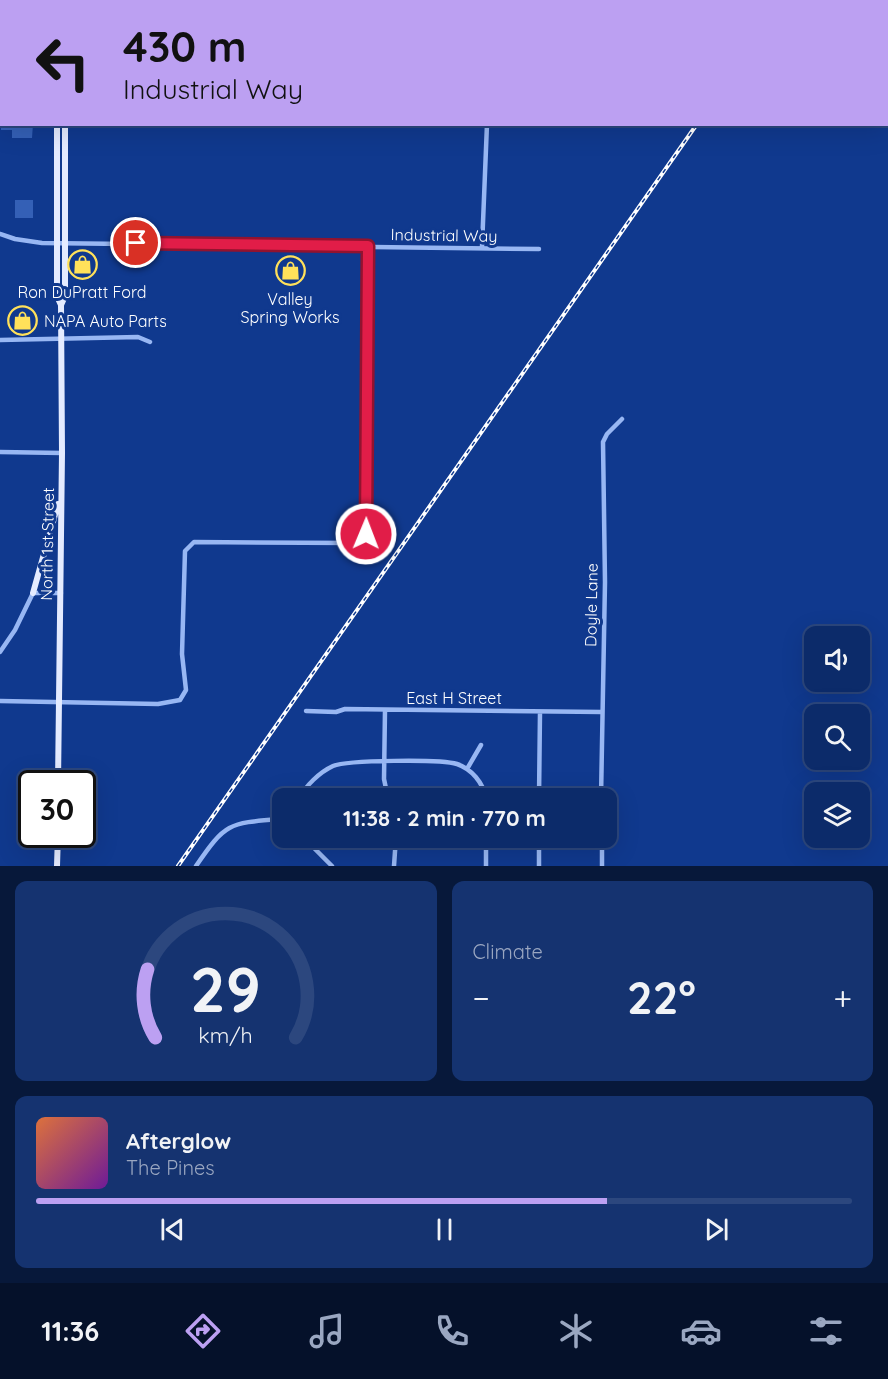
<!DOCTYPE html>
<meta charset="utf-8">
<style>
:root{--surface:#0c2b6a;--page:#153370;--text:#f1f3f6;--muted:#9aa7c1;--line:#2c477e;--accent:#bca0f2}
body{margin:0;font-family:Quicksand,sans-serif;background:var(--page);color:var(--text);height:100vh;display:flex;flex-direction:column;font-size:22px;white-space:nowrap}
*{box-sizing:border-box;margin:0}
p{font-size:20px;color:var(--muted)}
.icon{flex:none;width:33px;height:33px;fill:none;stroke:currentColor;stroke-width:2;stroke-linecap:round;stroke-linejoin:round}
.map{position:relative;height:866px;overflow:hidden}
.drawer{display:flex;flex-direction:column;gap:15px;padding:15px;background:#07183a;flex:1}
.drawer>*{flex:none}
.guide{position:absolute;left:0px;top:0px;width:888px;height:126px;box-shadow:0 6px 24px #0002,0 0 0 2px var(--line);background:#bca0f2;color:#111;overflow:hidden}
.fabs{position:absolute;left:804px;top:626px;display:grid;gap:12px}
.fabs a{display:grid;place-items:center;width:66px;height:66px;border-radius:12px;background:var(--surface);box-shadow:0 6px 24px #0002,0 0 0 2px var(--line);font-size:30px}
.speed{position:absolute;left:18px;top:770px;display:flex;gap:12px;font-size:30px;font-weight:700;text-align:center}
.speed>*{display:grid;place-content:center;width:78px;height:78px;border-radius:50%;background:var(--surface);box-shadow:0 6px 24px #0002,0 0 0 2px var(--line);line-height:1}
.speed .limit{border:3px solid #111;border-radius:9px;background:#fff;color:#111}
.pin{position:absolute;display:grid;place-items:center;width:51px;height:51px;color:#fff;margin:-26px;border:3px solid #fff;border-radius:50%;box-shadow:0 2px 6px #0007}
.me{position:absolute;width:66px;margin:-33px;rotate:1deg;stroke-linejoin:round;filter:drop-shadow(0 0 4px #0008)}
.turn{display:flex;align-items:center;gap:21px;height:126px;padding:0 24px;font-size:27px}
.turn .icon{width:78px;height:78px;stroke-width:2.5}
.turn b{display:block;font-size:42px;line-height:51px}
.big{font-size:45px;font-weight:700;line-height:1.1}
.drawer .card{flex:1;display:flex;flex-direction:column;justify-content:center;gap:9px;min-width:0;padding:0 21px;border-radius:12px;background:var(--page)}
.drawer .dial{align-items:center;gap:0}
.dial svg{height:156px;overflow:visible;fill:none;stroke:var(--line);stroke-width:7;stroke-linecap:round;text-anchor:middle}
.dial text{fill:var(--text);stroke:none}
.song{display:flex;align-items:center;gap:18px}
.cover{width:72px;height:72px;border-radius:9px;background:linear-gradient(135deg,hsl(20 70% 55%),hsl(280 70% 35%))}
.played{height:6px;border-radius:3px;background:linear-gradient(90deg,var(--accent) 70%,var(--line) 70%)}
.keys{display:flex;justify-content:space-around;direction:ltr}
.heat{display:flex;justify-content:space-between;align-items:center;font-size:33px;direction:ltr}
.drawer .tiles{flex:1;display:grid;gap:15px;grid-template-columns:1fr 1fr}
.card:last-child{grid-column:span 2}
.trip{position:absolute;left:272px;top:788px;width:345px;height:60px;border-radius:12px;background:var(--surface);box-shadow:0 6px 24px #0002,0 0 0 2px var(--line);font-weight:700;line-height:60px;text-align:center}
.menu{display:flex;height:96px;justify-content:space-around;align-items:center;background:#05112a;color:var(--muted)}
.menu .icon{width:42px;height:42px}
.menu .active{color:var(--accent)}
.menu b{font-size:27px;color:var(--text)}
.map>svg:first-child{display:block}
.green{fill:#2151ae}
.building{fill:#3460b6}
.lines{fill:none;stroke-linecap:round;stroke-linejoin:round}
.minor{stroke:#98b7f3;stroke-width:4.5}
.major{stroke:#e4ebff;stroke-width:6}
.rail-casing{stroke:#fff;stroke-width:4}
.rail{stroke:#10398e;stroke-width:1.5;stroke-dasharray:4.5;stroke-linecap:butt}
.route-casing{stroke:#92132f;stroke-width:15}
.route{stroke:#e11d48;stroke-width:10}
.labels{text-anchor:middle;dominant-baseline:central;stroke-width:6;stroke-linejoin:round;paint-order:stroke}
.street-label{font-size:16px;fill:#fff;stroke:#10398e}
.poi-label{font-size:16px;fill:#fff;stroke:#10398e}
</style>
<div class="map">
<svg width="888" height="866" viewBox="0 0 888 866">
<rect width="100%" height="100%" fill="#10398e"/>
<path class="green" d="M 209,0 L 483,0 L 209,2 Z"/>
<path class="building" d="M 1,124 L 33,124 L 32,138 L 12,138 L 12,130 L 1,130 Z
M 15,200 L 33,200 L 33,218 L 15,218 Z
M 34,314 L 34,328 L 13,328 L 13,315 Z"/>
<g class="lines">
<path class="minor" d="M 489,2 L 489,0
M 0,234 L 15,239 L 42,243 L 539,249
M 482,247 L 487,124
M 0,340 L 138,337 L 150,342
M 0,452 L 62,453
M 0,652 L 15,630 L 33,593 L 61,593
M 0,701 L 158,704 L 180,700 L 186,690 L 182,654 L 185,551 L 194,542 L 353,543 L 365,537 L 368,246
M 385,710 L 384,779 L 388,798
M 306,711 L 336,712 L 345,709 L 602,712
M 467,769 L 481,745
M 300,798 C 305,786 320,772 333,766 C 347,760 441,759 457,764 C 472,769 483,783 486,798
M 539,798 L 540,712
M 601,798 L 605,582 L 603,442 L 607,434 L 622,419
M 303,837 L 332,866
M 602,837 L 602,866
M 196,866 C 226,822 229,823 282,819
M 394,866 L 396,837
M 486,866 L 486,837
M 539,866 L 539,837"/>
<path class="major" d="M 58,2 L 58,0
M 66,2 L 66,0
M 57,124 L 57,296 L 61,305
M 33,593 L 58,504
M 58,783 L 62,453 L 61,305 L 65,296 L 65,124
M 57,866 L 58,834"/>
<defs>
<path id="rail" d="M 783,2 L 784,0
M 178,866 L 697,124"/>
</defs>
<use href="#rail" class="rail-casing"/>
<use href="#rail" class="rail"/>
</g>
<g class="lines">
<defs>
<path id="route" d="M 136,243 L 368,246 L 366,534"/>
</defs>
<use href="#route" class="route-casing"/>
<use href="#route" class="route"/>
</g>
<defs>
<symbol id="shop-ring" viewBox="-11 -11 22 22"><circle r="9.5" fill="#10398e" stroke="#ffe15a" stroke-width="1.5"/><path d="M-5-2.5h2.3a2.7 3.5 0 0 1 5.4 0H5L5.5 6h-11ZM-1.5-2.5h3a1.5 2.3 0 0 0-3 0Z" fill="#ffe15a"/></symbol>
</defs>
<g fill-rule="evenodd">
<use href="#shop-ring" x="66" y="248" width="33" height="33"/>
<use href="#shop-ring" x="274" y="254" width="33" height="33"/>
<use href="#shop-ring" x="6" y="304" width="33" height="33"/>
</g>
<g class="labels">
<g class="street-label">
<text transform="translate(444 235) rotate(1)">Industrial Way</text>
<text transform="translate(47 544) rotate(-89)">North 1st Street</text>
<text transform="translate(591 605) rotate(-89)">Doyle Lane</text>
<text x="454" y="698">East H Street</text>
</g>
<g class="poi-label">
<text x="82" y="292">Ron DuPratt Ford</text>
<text x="290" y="299">Valley<tspan x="290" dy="18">Spring Works</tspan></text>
<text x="44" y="321" text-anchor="start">NAPA Auto Parts</text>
</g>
</g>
</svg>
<div class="fabs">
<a><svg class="icon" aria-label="sound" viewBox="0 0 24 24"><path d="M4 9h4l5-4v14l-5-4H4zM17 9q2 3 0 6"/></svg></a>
<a><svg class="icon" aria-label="search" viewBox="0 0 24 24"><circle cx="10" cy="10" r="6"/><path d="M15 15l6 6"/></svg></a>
<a><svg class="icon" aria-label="layers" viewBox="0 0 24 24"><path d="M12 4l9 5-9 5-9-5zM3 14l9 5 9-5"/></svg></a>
</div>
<div class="speed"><div class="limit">30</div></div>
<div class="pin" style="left:136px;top:243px;background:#d93025"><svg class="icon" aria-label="arrive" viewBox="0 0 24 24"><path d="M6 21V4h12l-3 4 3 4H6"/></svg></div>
<svg class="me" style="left:366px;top:534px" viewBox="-20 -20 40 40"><circle r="17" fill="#e11d48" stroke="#fff" stroke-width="3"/><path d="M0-11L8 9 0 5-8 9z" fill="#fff"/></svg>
<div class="trip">11:38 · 2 min · 770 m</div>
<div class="guide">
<div class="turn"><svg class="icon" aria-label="left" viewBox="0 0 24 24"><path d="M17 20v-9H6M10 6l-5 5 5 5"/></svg><div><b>430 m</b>Industrial Way</div></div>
</div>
</div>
<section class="drawer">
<div class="tiles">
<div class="card dial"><svg viewBox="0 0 100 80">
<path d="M14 69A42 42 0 1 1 86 69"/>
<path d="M14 69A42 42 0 0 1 10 34" stroke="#bca0f2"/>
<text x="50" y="56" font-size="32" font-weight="700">29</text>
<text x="50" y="72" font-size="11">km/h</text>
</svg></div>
<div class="card"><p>Climate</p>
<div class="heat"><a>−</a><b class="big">22°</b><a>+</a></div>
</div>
<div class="card">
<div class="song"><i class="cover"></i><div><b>Afterglow</b><p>The Pines</p></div></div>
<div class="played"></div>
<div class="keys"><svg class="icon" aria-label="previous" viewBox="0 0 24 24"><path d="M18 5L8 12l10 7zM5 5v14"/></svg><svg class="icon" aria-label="pause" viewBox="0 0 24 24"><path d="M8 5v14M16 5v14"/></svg><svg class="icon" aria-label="next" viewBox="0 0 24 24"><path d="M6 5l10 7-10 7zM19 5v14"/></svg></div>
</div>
</div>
</section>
<nav class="menu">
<b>11:36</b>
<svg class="icon active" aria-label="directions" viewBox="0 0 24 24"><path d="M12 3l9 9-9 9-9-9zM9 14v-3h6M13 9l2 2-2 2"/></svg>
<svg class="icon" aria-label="music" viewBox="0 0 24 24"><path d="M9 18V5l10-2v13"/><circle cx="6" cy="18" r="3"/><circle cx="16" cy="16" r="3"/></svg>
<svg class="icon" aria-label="phone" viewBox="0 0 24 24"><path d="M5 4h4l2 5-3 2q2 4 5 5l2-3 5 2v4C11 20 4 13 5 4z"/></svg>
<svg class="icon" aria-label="climate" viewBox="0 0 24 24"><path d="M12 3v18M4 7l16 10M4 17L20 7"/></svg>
<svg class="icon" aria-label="car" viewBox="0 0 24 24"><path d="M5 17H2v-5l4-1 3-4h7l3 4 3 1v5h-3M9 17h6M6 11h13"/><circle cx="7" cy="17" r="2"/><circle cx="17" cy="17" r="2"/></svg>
<svg class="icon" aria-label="filters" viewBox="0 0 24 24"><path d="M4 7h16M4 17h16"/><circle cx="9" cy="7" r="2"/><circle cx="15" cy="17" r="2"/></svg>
</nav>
